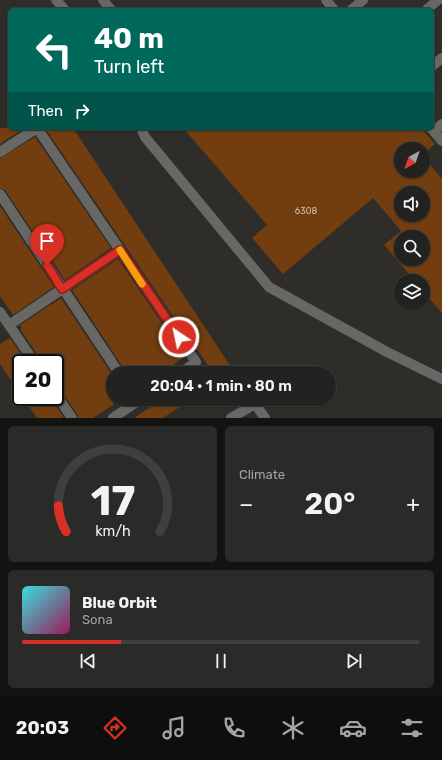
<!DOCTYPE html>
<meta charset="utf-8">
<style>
:root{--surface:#222220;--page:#2a2a29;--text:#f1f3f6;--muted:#a2a4a5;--line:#3f3f3e;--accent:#d93025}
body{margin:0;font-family:Rubik,sans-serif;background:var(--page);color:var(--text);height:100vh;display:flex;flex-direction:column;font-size:15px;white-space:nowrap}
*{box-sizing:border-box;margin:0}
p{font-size:13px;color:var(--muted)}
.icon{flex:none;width:22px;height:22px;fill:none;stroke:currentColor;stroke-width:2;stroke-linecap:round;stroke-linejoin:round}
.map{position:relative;height:418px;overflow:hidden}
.sheet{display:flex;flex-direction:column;gap:8px;padding:8px;background:#131312;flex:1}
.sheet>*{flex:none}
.hud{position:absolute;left:8px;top:8px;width:426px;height:122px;border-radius:6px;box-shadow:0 1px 3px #0004,0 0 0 1px var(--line);background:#00695c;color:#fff;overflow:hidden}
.needle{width:26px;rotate:220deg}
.controls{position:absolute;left:394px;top:142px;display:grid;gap:8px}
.controls a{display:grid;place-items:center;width:36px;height:36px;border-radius:50%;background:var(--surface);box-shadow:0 1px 3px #0004,0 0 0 1px var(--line);font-size:20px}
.speed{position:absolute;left:12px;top:354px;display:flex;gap:8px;font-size:20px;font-weight:700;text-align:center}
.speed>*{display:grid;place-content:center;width:52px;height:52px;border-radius:50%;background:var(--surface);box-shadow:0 1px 3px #0004,0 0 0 1px var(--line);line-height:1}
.speed .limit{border:2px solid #111;border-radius:6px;background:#fff;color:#111}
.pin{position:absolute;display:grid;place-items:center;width:34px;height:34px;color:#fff;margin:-41px -17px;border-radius:50% 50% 50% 0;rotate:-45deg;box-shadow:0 0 4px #0007}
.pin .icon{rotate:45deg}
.me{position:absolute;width:44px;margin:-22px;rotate:326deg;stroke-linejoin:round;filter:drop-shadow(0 0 3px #0008)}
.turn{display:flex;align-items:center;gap:14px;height:84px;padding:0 20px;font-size:18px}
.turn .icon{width:52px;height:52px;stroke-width:2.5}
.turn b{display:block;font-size:28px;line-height:34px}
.then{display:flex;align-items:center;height:38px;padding:0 20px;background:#0003;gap:8px;font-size:15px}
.big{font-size:30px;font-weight:600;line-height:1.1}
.sheet .tile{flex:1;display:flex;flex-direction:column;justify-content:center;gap:6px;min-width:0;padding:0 14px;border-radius:6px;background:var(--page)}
.sheet .dial{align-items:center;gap:0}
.dial svg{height:104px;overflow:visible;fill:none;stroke:var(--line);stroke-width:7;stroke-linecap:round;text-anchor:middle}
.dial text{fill:var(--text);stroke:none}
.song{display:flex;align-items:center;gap:12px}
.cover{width:48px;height:48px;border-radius:6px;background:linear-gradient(135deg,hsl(180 70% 55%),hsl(330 70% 35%))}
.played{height:4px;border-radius:2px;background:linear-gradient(90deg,var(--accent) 25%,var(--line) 25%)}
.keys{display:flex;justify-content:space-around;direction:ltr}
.heat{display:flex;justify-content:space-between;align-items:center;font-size:22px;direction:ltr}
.sheet .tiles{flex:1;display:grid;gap:8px;grid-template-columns:1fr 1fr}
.tile:last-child{grid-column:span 2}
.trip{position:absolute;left:106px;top:366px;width:230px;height:40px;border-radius:20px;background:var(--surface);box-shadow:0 1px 3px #0004,0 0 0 1px var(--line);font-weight:600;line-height:40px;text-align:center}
.menu{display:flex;height:64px;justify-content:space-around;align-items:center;background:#0e0e0d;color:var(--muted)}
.menu .icon{width:28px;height:28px}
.menu .on{color:var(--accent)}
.menu b{font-size:18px;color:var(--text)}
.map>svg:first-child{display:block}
.building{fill:#723d0f;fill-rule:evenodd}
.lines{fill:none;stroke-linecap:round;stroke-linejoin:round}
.minor{stroke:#676866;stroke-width:10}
.route-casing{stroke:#8d1f18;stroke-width:10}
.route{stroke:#d93025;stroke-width:7}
.slow{stroke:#f59e0b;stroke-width:7}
.labels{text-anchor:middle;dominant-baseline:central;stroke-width:4;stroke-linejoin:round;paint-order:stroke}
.number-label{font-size:9px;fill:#cec0b4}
</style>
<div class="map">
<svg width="442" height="418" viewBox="0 0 442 418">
<rect width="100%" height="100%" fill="#2e2d2a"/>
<path class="building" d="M 0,128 L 25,128 L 0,144 Z
M 45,128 L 73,128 L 235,373 L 213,373 L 197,349 L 196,350 Z
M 183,128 L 421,128 L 435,144 L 423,155 L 423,149 L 401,149 L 401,171 L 423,171 L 423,156 L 442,179 L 442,313 L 423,291 L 423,281 L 415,281 L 384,245 L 401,231 L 373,198 L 283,274 L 252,238 L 267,225 ZM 401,193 L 423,193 L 423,215 L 401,215 ZM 401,237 L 423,237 L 423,259 L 401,259 Z
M 35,137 L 111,248 L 65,280 L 5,190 L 0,188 L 0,158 Z
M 0,206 L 54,287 L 13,315 L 0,296 Z
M 118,259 L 185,357 L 160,373 L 125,373 L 124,369 L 72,290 Z
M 61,298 L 113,376 L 113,405 L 93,418 L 78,418 L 77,414 L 60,389 L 55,387 L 55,363 L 43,363 L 20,329 L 22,328 L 20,325 Z
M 10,338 L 21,354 L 21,395 L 0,364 L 0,344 Z
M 22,397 L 50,397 L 64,418 L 37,418 Z
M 163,399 L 192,399 L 163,418 L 134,418 Z"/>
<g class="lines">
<path class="minor" d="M 56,0 L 65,10
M 103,0 L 111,10
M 326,0 L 334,10
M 351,10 L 363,0
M 426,10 L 438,0
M 432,66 L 442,58
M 141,128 L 145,137 L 269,287 L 387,352 L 442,379
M 431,128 L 442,141
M 434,131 L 442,124
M 0,152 L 37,128 L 196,362 L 180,373
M 0,194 L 119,373
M 0,312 L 35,363
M 9,325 L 120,250
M 55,393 L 72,418
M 113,418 L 141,399
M 231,418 L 255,404 L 265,418"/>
</g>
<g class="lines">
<defs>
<path id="route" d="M 47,265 L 62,289 L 120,250 L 179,337"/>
</defs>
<use href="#route" class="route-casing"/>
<use href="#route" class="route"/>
<path class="slow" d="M 120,250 L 142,284"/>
</g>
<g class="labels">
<g class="number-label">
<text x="306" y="211">6308</text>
</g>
</g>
</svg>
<div class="controls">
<a><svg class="needle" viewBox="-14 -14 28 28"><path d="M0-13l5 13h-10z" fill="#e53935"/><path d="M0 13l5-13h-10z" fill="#a2a4a5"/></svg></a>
<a><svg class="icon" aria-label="sound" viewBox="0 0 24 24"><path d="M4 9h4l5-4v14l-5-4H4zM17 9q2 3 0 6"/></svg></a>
<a><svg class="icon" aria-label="search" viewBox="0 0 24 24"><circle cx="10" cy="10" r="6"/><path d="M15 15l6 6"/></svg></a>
<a><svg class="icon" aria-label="layers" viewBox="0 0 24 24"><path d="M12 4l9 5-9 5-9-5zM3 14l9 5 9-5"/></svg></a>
</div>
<div class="speed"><div class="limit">20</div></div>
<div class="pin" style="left:47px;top:265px;background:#d93025"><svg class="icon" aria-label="arrive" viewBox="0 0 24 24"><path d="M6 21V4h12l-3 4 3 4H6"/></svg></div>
<svg class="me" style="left:179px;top:337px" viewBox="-20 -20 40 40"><circle r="17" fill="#d93025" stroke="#fff" stroke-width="3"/><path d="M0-11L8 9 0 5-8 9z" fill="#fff"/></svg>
<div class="trip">20:04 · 1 min · 80 m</div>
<div class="hud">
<div class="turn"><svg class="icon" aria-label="left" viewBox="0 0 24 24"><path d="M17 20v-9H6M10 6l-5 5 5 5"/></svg><div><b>40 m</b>Turn left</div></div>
<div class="then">Then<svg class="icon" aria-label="right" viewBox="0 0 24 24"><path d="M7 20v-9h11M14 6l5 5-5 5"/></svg></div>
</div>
</div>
<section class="sheet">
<div class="tiles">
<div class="tile dial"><svg viewBox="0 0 100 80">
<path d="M14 69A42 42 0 1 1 86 69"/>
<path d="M14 69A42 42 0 0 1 8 49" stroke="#d93025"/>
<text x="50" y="56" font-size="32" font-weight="700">17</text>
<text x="50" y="72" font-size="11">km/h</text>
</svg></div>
<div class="tile"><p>Climate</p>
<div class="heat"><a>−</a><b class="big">20°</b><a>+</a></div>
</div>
<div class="tile">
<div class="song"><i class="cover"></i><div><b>Blue Orbit</b><p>Sona</p></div></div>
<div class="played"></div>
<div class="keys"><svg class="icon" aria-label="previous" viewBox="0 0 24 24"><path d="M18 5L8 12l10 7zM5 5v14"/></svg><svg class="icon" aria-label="pause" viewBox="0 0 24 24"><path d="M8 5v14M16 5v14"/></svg><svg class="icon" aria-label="next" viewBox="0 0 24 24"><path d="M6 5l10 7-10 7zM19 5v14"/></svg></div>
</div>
</div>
</section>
<nav class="menu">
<b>20:03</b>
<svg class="icon on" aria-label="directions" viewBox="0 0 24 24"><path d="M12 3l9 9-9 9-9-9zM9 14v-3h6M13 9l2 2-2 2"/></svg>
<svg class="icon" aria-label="music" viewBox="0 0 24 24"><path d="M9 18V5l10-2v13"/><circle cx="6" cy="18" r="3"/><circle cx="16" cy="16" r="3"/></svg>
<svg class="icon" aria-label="phone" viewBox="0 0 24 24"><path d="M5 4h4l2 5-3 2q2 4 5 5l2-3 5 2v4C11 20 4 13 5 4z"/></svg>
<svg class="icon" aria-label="climate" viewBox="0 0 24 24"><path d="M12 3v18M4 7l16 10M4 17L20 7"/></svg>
<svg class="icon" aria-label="car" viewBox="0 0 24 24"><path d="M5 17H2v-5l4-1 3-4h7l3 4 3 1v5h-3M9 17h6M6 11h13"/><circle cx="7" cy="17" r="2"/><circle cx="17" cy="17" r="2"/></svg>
<svg class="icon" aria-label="filters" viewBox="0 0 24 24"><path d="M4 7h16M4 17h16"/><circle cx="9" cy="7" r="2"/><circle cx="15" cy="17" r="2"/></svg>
</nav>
